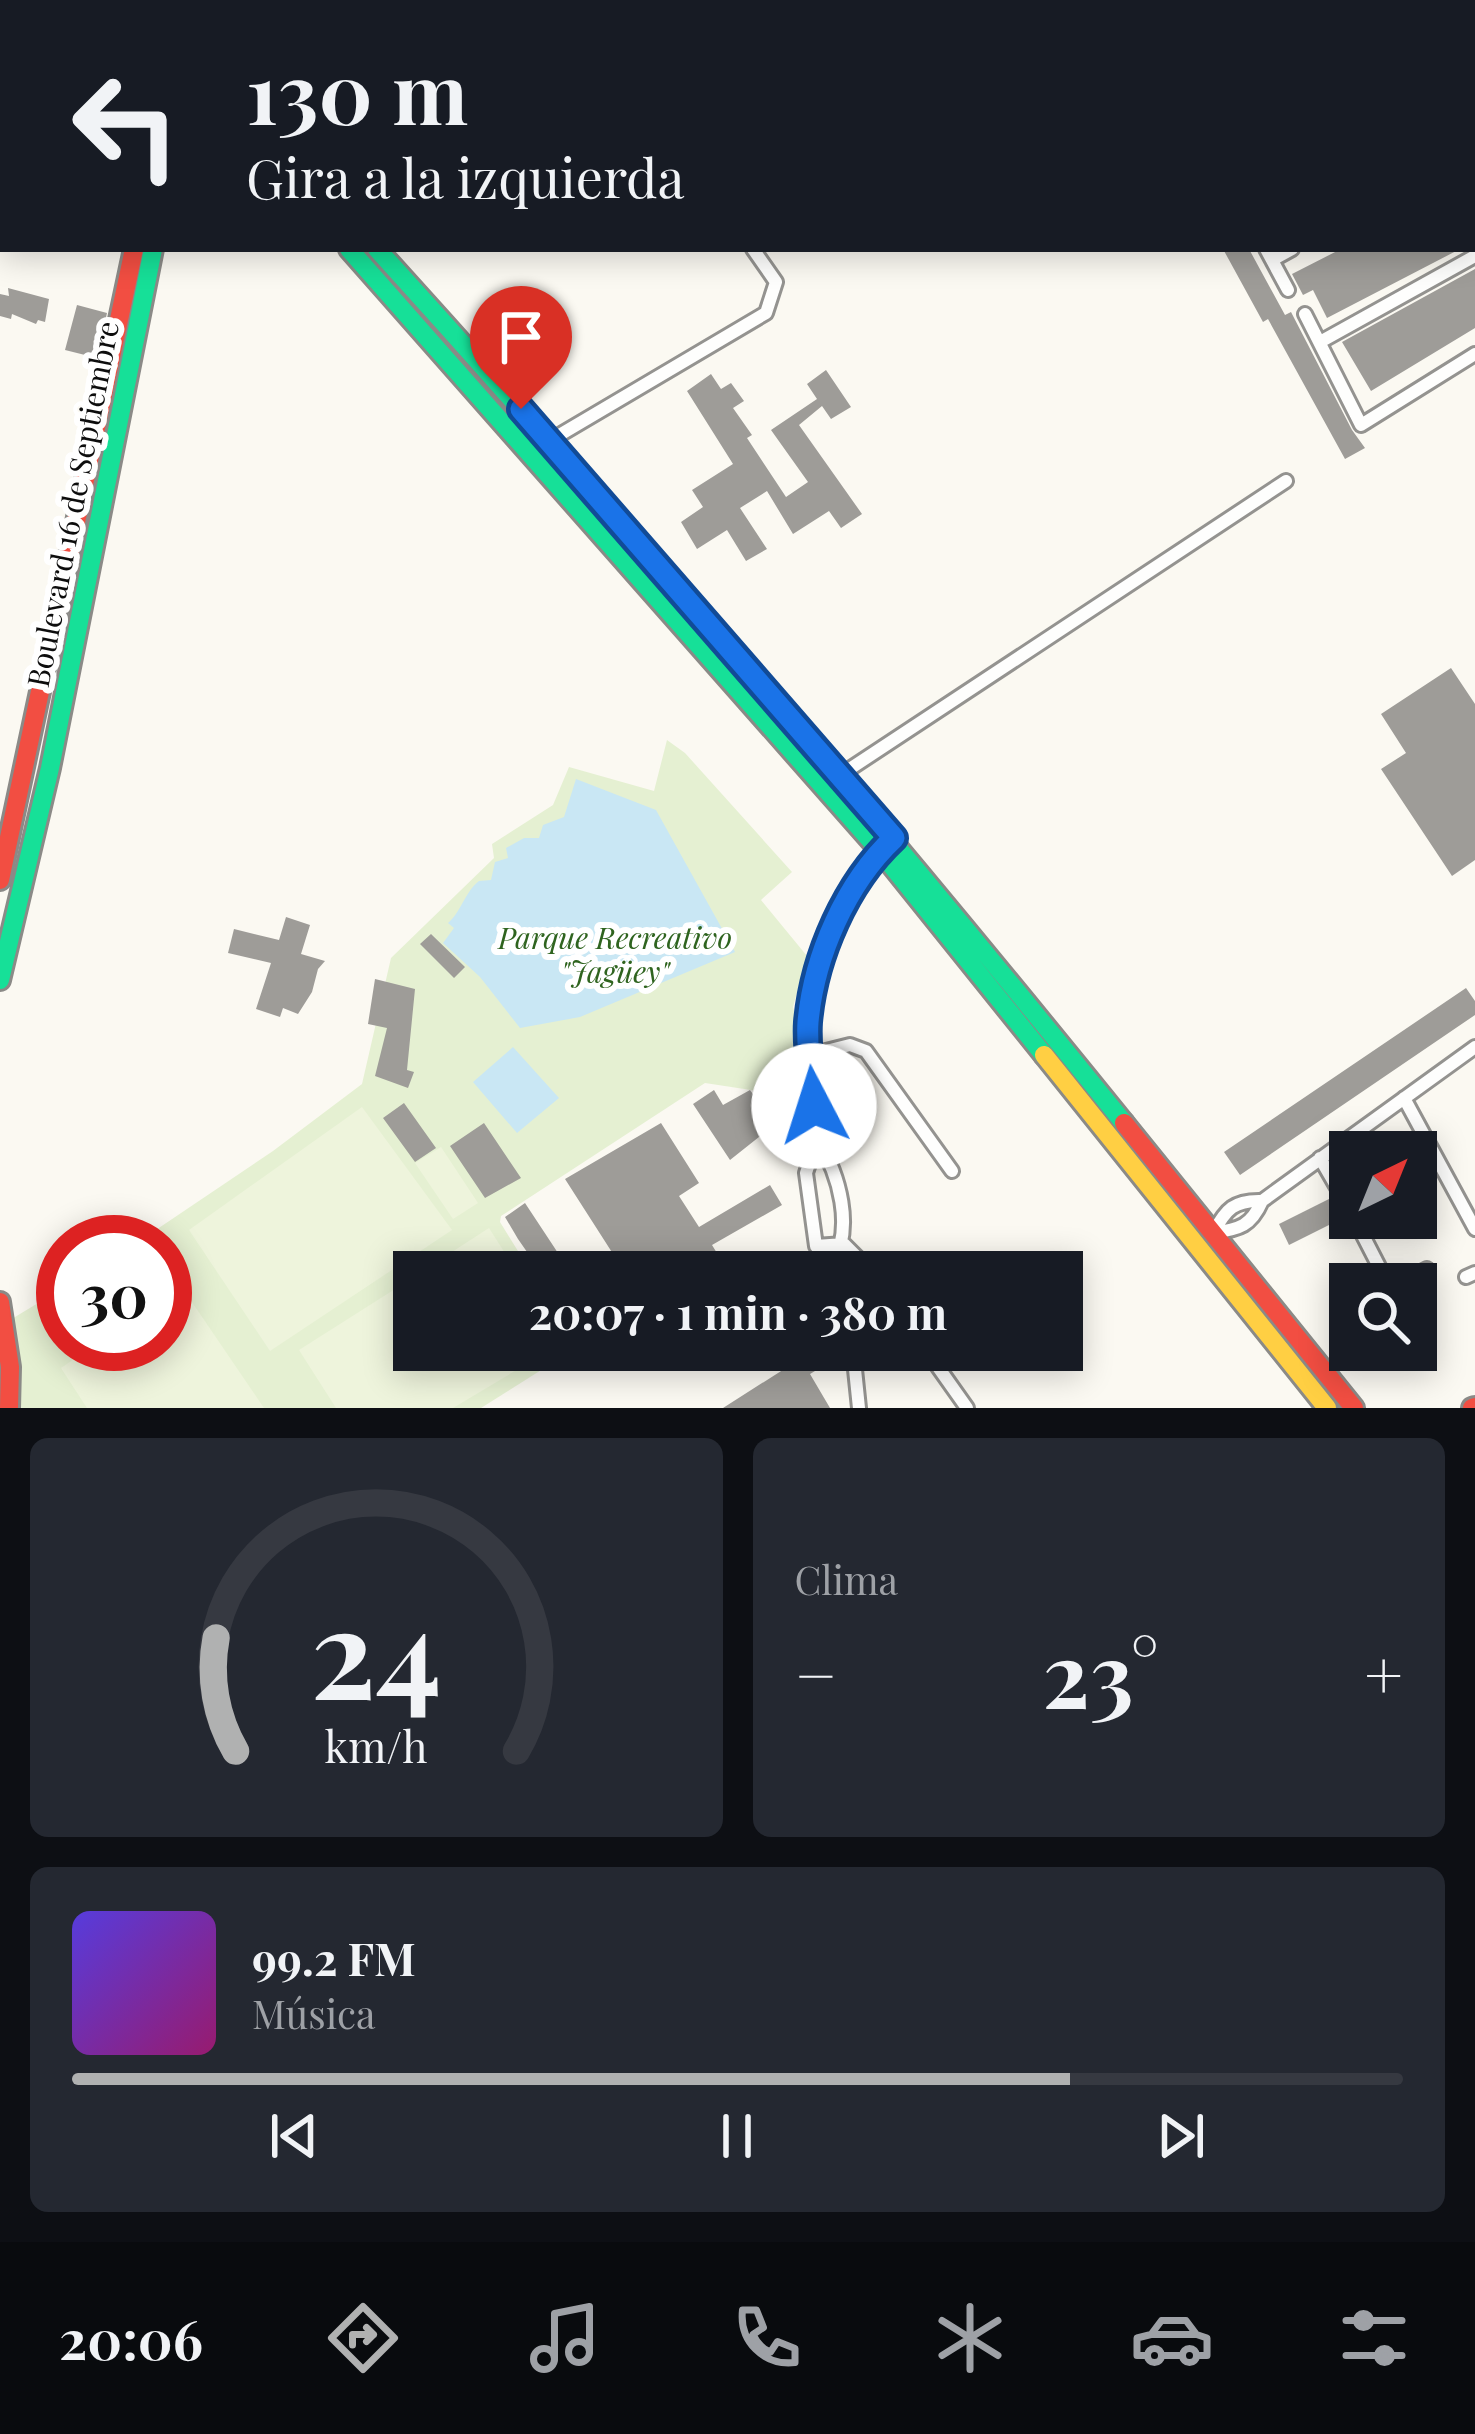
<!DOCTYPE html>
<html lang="es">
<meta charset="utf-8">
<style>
:root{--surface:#171b24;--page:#242831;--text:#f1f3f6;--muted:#9ea1a6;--line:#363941;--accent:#b0b1b1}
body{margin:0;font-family:"Playfair Display",serif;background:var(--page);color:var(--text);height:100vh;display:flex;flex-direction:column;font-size:45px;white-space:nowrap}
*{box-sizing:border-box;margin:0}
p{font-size:39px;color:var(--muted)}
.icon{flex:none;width:66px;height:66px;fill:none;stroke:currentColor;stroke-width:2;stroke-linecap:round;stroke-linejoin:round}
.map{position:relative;height:1408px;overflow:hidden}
.panel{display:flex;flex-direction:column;gap:30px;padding:30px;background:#0d0f14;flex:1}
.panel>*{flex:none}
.guide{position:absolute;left:0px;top:0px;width:1476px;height:252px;box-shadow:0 6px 30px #0003;background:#171b24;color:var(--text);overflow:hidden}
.needle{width:78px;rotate:43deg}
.controls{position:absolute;left:1329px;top:1131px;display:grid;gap:24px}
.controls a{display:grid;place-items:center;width:108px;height:108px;border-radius:0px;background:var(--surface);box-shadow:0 6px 30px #0003;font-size:60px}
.speed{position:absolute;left:36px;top:1215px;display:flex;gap:24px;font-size:60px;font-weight:700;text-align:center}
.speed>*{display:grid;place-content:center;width:156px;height:156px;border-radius:50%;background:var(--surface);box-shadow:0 6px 30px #0003;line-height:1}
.speed .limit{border:18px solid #d22;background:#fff;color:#111}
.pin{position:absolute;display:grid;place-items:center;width:102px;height:102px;color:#fff;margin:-123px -51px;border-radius:50% 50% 50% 0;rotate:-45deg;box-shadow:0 0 12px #0007}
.pin .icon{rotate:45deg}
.me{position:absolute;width:132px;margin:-66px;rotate:355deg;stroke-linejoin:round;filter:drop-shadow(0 0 9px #0008)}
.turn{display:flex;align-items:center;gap:42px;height:252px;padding:0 48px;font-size:54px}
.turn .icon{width:156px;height:156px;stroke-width:2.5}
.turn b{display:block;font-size:84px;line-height:102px}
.big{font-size:90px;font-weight:700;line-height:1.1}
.panel .tile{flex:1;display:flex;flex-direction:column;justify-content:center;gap:18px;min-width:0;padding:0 42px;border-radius:18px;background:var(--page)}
.panel .dial{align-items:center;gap:0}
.dial svg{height:312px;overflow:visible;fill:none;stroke:var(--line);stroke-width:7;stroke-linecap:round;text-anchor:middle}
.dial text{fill:var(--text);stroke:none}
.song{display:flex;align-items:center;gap:36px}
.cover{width:144px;height:144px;border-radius:18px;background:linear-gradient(135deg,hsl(250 70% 55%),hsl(320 70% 35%))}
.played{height:12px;border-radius:6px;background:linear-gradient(90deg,var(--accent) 75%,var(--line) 75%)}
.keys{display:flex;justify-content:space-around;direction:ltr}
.heat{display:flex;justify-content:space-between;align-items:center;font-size:66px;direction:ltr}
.panel .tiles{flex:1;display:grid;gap:30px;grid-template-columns:1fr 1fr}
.tile:last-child{grid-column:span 2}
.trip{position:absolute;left:393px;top:1251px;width:690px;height:120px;border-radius:0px;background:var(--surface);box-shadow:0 6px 30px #0003;font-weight:700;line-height:120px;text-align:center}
.menu{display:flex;height:192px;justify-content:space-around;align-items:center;background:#090b0e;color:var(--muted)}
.menu .icon{width:84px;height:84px}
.menu .selected{color:var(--accent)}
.menu b{font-size:54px;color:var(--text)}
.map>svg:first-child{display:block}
.green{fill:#e5f0d2}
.pitch{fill:#eef4dc}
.water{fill:#c9e7f4}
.building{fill:#9e9c98}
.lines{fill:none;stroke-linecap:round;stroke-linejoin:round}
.street-casing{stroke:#949390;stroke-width:18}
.fast-casing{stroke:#8b8a87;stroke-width:24}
.slow-casing{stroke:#8b8a87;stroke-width:24}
.jam-casing{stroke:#8b8a87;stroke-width:24}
.street{stroke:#fefefd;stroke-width:12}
.fast{stroke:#16e098;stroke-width:18}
.slow{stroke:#ffcf43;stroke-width:18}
.jam{stroke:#f24e42;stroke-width:18}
.route-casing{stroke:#114b97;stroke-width:30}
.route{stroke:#1a73e8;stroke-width:21}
.labels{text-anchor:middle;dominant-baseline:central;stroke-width:12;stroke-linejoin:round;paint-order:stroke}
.street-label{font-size:30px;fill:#0d0d0d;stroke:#fff}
.park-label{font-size:30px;font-style:italic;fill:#2f641f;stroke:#fff}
</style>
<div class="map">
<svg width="1475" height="1408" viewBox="0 0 1475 1408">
<rect width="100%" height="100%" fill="#fbf9f2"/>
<path class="green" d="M 667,740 L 685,753 L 792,872 L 761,900 L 807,956 L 793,1007 L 803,1046 L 795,1074 L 797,1097 L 705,1083 L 501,1216 L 500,1222 L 531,1272 L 414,1272 L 414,1350 L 573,1350 L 481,1408 L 18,1408 L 10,1320 L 63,1288 L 63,1344 L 165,1344 L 165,1242 L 138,1242 L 273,1151 L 362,1084 L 391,958 L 494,858 L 492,844 L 553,805 L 569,767 L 654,791 Z"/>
<path class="pitch" d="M 362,1107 L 452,1230 L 270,1351 L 189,1230 Z
M 441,1147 L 478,1203 L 453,1219 L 415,1163 Z
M 489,1228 L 517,1272 L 421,1272 Z
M 414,1277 L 414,1350 L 550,1350 L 453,1408 L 336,1408 L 299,1350 Z
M 181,1286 L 264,1408 L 87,1408 L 61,1368 L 96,1344 L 165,1344 L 165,1297 Z"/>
<path class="water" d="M 576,779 L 656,810 L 735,952 L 580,1017 L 520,1028 L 480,977 L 443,943 L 454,928 L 448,923 C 462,911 464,893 479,881 L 491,880 L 495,862 L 508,858 L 506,848 L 524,838 L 539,838 L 543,825 L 564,817 Z
M 513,1047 L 559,1098 L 517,1133 L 473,1082 Z"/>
<path class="building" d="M 1223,249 L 1249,249 L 1285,315 L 1291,312 L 1352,430 L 1365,448 L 1345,459 L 1268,319 L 1263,322 Z
M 1341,249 L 1460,249 L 1327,318 L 1313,290 L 1303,295 L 1292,274 Z
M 1475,269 L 1475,328 L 1371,391 L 1342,342 Z
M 8,288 L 49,299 L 45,322 L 38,320 L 36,324 L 12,314 L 11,319 L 0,316 L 0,294 L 9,296 Z
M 77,305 L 107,313 L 97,358 L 65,350 Z
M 826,370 L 851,407 L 831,419 L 822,406 L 799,425 L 862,514 L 841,528 L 829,511 L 793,534 L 767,491 L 740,508 L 767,549 L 746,561 L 727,530 L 697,549 L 681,522 L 703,507 L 692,490 L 733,464 L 687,391 L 711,374 L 721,389 L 731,383 L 744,401 L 733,408 L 752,435 L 747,438 L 786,497 L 808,482 L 771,430 L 817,399 L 807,384 Z
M 1451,668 L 1475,704 L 1475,860 L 1452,876 L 1381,769 L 1406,753 L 1381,714 Z
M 286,917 L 310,925 L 301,954 L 325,961 L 318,969 L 312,992 L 298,1014 L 283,1008 L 280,1017 L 256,1009 L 271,963 L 228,953 L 234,929 L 279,940 Z
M 431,934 L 465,967 L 454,978 L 420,944 Z
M 375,979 L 415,989 L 407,1070 L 414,1072 L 408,1088 L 375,1076 L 387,1028 L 368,1024 Z
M 1466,988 L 1475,1001 L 1475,1015 L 1240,1175 L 1224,1152 Z
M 714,1090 L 723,1105 L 750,1090 L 774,1125 L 730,1160 L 693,1104 Z
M 404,1103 L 436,1148 L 415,1162 L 383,1118 Z
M 484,1123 L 521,1178 L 485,1198 L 450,1146 Z
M 661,1123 L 699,1183 L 679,1196 L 699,1227 L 770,1185 L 782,1205 L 712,1245 L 720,1258 L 696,1272 L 591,1272 L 615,1257 L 565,1179 Z
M 1331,1198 L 1343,1218 L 1289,1245 L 1279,1224 Z
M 525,1203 L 556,1250 L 569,1272 L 541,1272 L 518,1239 L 505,1217 Z
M 814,1350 L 822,1350 L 830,1362 L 810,1374 L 830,1408 L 723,1408 Z"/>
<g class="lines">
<defs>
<path id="street" d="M 541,0 L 544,3
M 1109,0 L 1111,3
M 1464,0 L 1466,3
M 390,3 L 396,0
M 1128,3 L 1134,0
M 1363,3 L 1369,0
M 1473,16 L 1475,20
M 1473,48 L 1475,47
M 1473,149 L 1475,148
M 0,155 L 3,154
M 1266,249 L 1288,290
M 1272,260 L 1292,249
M 1305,314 L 1361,425 L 1475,354
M 1320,342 L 1475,256
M 529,453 L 766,313 L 776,282 L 753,249
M 839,776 L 1286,481
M 810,1055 L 850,1045 L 866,1051 L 952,1171
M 1404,1098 L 1475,1229
M 817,1139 C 840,1175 854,1228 832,1266
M 1320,1158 L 1350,1210
M 1354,1218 L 1388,1284
M 1213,1233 C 1240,1229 1251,1226 1262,1201 L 1475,1047
M 1213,1233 C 1226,1209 1234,1200 1262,1201
M 816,1246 L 844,1244 L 872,1272
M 834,1272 L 816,1246 L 806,1173 L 817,1139 L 808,1026 L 814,984 L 834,928 L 863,871 L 894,839
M 1466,1277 L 1475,1273
M 1398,1284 L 1427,1269
M 853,1350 L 859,1408
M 926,1350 L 967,1408"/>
<path id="fast" d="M 124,0 L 127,3
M 349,249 L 880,851 L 1044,1055
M 377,249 C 635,533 883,825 1124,1123
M 0,980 L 50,768 L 153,249"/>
<path id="slow" d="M 1044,1055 L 1327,1408"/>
<path id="jam" d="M 151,0 L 154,3
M 0,880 L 134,249
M 1124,1123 L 1354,1408
M 0,1302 L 10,1367 L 9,1408
M 1472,1408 L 1475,1407"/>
</defs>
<use href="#street" class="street-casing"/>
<use href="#fast" class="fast-casing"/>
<use href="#slow" class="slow-casing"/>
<use href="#jam" class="jam-casing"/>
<use href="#street" class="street"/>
<use href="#fast" class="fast"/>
<use href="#slow" class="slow"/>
<use href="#jam" class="jam"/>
</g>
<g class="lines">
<defs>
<path id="route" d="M 521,409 L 894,838 C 846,883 814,956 808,1022 C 806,1049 812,1079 814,1106"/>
</defs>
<use href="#route" class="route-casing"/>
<use href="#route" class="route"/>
</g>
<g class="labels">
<g class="street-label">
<text transform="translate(72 504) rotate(-79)">Boulevard 16 de Septiembre</text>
</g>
<g class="park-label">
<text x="615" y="937">Parque Recreativo<tspan x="615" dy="34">"Jagüey"</tspan></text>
</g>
</g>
</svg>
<div class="controls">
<a><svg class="needle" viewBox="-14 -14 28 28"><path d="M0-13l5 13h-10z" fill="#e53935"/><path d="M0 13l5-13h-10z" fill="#9ea1a6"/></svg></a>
<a><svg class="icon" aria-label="search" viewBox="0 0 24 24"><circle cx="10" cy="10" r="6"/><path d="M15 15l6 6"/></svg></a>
</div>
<div class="speed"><div class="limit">30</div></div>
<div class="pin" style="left:521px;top:409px;background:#d93025"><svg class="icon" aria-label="arrive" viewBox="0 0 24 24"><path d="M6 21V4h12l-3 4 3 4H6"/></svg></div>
<svg class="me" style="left:814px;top:1106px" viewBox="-20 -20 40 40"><circle r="19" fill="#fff"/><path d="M0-13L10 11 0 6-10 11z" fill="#1a73e8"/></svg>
<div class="trip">20:07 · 1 min · 380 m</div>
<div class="guide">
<div class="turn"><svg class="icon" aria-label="left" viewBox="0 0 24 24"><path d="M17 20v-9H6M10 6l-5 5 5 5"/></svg><div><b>130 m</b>Gira a la izquierda</div></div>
</div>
</div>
<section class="panel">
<div class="tiles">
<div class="tile dial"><svg viewBox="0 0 100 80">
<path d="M14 69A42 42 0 1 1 86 69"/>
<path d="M14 69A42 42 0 0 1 9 40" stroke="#b0b1b1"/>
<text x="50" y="56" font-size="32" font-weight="700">24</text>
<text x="50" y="72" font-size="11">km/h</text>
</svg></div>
<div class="tile"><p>Clima</p>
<div class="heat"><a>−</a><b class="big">23°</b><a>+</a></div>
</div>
<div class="tile">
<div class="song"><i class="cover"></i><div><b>99.2 FM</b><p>Música</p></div></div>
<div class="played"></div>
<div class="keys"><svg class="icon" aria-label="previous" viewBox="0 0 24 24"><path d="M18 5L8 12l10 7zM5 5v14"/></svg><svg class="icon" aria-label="pause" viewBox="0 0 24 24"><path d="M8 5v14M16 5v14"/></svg><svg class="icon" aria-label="next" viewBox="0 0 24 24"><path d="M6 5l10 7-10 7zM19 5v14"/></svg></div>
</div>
</div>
</section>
<nav class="menu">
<b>20:06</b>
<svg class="icon selected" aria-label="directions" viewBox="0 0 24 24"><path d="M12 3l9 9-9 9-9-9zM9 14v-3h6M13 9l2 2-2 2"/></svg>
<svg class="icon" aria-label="music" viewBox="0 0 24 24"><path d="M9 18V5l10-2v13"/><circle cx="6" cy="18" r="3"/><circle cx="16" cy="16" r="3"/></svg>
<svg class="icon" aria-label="phone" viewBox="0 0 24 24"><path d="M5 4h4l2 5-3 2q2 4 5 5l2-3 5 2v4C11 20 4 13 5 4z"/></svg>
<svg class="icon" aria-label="climate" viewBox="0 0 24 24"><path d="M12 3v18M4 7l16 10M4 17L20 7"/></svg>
<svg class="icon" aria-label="car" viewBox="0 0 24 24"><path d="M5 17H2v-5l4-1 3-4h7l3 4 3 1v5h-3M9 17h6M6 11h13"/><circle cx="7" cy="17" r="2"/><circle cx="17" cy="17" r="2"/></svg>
<svg class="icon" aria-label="filters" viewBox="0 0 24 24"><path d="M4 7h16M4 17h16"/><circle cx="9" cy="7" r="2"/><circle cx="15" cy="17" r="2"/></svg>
</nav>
